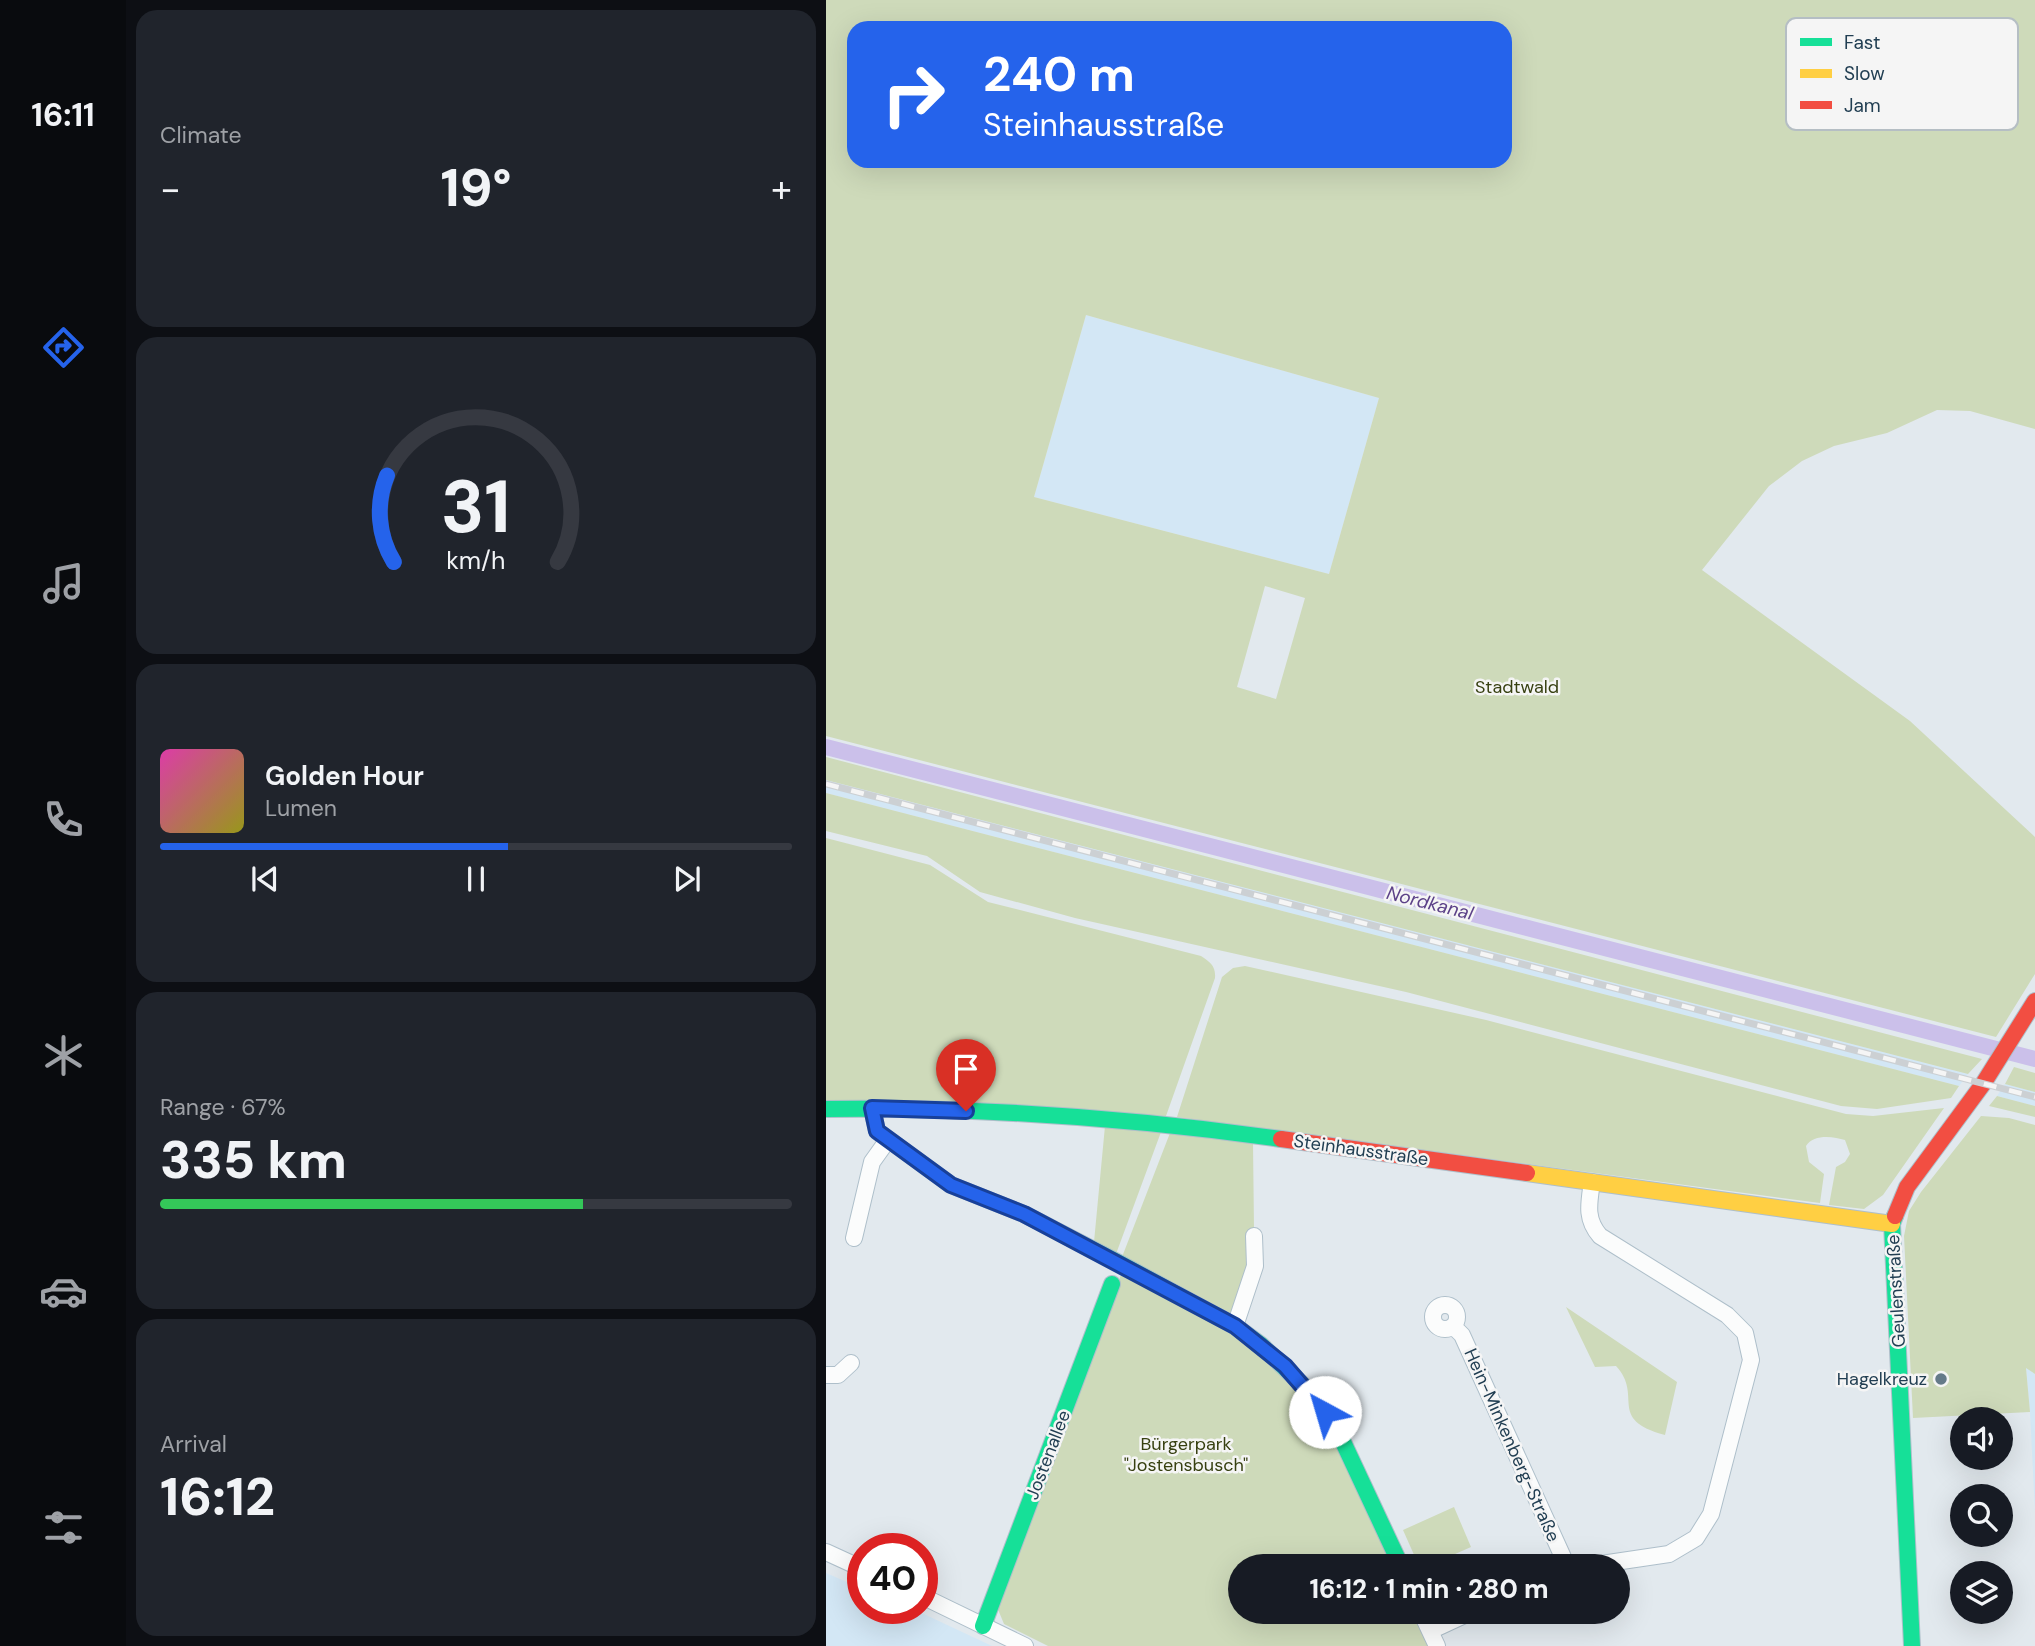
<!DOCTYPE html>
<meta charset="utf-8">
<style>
:root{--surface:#171b24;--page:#20242c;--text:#f1f3f6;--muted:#9ea1a6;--line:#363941;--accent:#2563eb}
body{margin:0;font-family:"DM Sans",sans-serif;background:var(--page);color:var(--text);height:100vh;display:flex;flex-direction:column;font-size:26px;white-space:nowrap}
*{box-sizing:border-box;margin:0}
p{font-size:23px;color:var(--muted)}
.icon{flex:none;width:38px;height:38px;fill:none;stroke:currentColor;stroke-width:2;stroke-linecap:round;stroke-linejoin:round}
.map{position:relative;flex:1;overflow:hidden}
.side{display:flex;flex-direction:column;gap:10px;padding:10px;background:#0d0f14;width:700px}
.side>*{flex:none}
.guide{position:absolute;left:21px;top:21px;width:665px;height:147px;border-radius:21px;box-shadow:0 7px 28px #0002;background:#2563eb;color:#fff;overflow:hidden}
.fabs{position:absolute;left:1124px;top:1407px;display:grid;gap:14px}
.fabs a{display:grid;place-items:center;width:63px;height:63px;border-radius:50%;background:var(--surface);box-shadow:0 7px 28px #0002;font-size:35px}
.speed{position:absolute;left:21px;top:1533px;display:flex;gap:14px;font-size:35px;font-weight:700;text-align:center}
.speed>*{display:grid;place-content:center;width:91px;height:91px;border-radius:50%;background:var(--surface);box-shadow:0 7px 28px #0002;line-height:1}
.speed .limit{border:10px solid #d22;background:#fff;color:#111}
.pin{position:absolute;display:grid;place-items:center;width:60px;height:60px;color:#fff;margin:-72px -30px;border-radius:50% 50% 50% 0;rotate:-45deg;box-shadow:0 0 7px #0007}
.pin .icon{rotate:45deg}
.me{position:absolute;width:77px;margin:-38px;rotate:321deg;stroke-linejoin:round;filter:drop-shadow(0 0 5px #0008)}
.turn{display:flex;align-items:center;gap:24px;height:147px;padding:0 21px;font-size:32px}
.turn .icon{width:91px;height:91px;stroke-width:2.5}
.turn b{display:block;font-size:49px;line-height:60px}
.big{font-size:52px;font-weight:800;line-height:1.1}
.side .tile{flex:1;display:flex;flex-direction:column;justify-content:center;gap:10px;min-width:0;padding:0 24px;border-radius:21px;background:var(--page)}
.side .dial{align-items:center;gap:0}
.dial svg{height:182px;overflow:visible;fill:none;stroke:var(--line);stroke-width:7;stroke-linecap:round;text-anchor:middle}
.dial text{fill:var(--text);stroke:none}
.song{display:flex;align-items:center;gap:21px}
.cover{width:84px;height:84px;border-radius:10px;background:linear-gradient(135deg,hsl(320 70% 55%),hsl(60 70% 35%))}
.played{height:7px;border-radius:4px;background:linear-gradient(90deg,var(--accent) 55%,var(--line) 55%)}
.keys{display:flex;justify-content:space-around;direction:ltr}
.heat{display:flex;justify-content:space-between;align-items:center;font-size:38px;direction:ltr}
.charge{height:10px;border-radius:5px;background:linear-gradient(90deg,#34c759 67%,var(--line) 0)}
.trip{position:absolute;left:402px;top:1554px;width:402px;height:70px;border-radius:35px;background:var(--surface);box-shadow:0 7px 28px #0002;font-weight:800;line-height:70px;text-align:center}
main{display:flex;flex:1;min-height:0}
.tab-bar{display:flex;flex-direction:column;width:126px;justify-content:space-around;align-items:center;background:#090b0e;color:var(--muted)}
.tab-bar .icon{width:49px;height:49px}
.tab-bar .active{color:var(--accent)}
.tab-bar b{font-size:32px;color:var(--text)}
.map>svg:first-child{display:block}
.built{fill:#d3e7f5}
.green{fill:#cedaba;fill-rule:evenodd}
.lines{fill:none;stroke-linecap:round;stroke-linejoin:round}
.canal{stroke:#cbc0ea;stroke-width:16}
.street-casing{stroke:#aebfca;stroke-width:18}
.fast-casing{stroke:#aebfca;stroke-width:18}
.slow-casing{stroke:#aebfca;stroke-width:18}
.jam-casing{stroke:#aebfca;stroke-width:18}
.street{stroke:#fbfcfc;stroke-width:16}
.fast{stroke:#16e098;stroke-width:16}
.slow{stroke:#ffcf43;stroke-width:16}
.jam{stroke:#f24e42;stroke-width:16}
.rail-casing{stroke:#ccd0d3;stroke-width:7}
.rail{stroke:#f5f5f5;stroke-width:4.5;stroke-dasharray:13;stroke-linecap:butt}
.route-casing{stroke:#184099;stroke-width:18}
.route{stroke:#2563eb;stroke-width:12}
.poi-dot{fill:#657a89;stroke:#f5f5f5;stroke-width:2.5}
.labels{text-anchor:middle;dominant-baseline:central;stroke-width:5;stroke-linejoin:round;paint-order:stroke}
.park-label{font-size:18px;fill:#374011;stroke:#f5f5f5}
.street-label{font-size:18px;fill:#213e52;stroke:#f5f5f5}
.poi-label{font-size:18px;fill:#213e52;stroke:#f5f5f5;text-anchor:end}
.water-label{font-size:19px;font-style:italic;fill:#5c4188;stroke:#f5f5f5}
.key{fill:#f5f5f5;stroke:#b5bec4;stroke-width:2}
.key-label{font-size:19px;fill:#213e52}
</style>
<main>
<nav class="tab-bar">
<b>16:11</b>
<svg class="icon active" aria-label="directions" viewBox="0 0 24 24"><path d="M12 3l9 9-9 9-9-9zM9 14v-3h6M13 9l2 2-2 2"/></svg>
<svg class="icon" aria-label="music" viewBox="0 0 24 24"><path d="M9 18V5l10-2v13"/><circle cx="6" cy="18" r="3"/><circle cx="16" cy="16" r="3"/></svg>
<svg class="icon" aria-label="phone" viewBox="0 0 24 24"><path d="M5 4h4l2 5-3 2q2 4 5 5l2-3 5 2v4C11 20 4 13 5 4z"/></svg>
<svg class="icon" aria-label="climate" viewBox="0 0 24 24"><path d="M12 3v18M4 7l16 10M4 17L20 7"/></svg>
<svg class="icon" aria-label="car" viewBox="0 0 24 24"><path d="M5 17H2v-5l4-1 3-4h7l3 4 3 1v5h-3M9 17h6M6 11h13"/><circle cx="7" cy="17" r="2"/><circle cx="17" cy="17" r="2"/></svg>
<svg class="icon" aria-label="filters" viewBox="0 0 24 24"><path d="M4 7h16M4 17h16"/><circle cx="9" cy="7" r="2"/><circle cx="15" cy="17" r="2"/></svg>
</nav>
<section class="side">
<div class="tile"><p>Climate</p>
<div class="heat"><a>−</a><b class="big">19°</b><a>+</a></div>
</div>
<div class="tile dial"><svg viewBox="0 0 100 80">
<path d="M14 69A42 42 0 1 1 86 69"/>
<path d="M14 69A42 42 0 0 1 11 31" stroke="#2563eb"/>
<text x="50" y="56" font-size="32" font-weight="700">31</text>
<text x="50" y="72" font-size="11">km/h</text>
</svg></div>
<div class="tile">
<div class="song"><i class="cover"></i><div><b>Golden Hour</b><p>Lumen</p></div></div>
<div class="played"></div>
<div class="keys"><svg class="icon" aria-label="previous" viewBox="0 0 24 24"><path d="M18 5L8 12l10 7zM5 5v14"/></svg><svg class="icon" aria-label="pause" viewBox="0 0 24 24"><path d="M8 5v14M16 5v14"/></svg><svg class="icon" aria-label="next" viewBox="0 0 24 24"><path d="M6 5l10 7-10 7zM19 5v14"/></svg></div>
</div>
<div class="tile"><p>Range · 67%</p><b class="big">335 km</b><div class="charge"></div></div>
<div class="tile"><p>Arrival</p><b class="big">16:12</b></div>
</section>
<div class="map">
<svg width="1209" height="1646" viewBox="0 0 1209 1646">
<rect width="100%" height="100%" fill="#e2e9ee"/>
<path class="built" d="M 260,315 L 553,398 L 503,574 L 208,497 Z
M 0,780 L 1142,1074 L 1133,1086 L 0,793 Z
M 1179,1084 L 1209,1092 L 1209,1106 L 1171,1096 Z
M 1200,1367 L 1209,1374 L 1209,1512 L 1204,1412 Z
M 0,1573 L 37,1589 L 37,1608 L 85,1608 L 166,1646 L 0,1646 Z"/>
<path class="green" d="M 0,0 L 1209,0 L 1209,429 L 1144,411 L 1111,410 L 1061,433 L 1008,446 L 976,461 L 943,486 L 876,570 L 1084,721 L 1209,837 L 1209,974 L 1170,1037 L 0,736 ZM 28,28 L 679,28 L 679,161 L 28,161 ZM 260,315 L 553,398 L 503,574 L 208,497 ZM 439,586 L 479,598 L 450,699 L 411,687 Z
M 0,757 L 1156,1059 L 1142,1074 L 0,780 Z
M 0,793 L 1133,1086 L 1125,1098 L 1051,1109 L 1015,1106 L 580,992 L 249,918 L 154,892 L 101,856 L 0,831 Z
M 0,838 L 104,865 L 162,902 L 375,956 C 384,962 390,966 389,978 L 340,1116 L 0,1100 Z
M 419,966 L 660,1020 L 1020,1114 L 1047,1116 L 1118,1108 L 1057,1195 L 1038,1209 L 1003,1205 L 1010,1167 L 1019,1162 L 1024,1154 L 1019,1140 C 1007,1136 987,1134 980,1146 L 983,1162 L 998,1174 L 994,1203 L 351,1117 L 396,977 L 407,968 Z
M 1188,1067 L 1209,1073 L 1209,1092 L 1179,1084 Z
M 1171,1096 L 1209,1106 L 1209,1117 L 1163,1106 Z
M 1155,1116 L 1183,1118 L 1209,1125 L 1209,1374 L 1200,1368 L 1204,1412 L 1087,1418 L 1078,1236 L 1083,1211 L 1095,1192 Z
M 279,1126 L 335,1132 L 290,1254 L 268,1242 Z
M 344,1133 L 427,1143 L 428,1229 L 425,1261 L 405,1314 L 296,1257 Z
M 296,1272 L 411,1334 L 454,1369 L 506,1433 L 570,1566 L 415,1566 L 415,1612 L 590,1612 L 605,1646 L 222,1646 L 178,1624 L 171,1607 Z
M 740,1307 L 851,1382 L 839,1435 C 780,1419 818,1396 790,1366 L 769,1367 Z
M 628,1507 L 645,1547 L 602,1566 L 593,1566 L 577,1530 Z"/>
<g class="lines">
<path class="canal" d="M 0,747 L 1209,1059"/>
<defs>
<path id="street" d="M 28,1238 L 46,1162 L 61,1141
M607 1317a12 12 0 1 1 24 0a12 12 0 1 1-24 0Z
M 409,1326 L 429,1266 L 428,1236
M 627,1326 L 636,1335 L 741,1566
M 0,1375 L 12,1375 L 25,1363
M 0,1552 L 37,1569
M 762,1566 L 843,1554 L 870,1538 L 885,1514 L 925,1360 L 919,1333 L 901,1315 L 774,1236 C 759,1219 763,1203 766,1182
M 96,1596 L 199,1646
M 595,1612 L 611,1646
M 604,1631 L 645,1612"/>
<path id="fast" d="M 46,1108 L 51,1131 L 125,1185 L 198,1214 L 293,1263 L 409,1326 L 435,1345 L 487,1395 L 511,1429 L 575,1566
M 0,1109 C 152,1107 305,1118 455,1139
M 1069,1216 L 1066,1224 L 1086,1646
M 157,1626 L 286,1284"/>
<path id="slow" d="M 701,1173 L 1066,1224"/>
<path id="jam" d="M 455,1139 L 701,1173
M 1069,1216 L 1081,1187 L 1157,1084 L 1209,1001"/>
</defs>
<use href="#street" class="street-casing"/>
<use href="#fast" class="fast-casing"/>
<use href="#slow" class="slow-casing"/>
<use href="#jam" class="jam-casing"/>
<use href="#street" class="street"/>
<use href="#fast" class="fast"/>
<use href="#slow" class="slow"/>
<use href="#jam" class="jam"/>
<defs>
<path id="rail" d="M 0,784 L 1209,1097"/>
</defs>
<use href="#rail" class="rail-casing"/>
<use href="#rail" class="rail"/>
</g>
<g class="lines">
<defs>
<path id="route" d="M 140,1111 L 46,1108 L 51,1131 L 125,1185 L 198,1214 L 409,1326 L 459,1366 L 499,1412"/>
</defs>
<use href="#route" class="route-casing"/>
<use href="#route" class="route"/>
</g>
<circle class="poi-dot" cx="1115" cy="1379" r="7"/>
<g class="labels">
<g class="park-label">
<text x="691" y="687">Stadtwald</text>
<text x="360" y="1444">Bürgerpark<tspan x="360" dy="21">"Jostensbusch"</tspan></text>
</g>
<g class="street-label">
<text transform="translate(535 1150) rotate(8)">Steinhausstraße</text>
<text transform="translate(1070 1291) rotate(-93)">Geulenstraße</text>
<text transform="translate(686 1445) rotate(66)">Hein-Minkenberg-Straße</text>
<text transform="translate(222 1455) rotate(-69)">Jostenallee</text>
</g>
<g class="poi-label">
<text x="1101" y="1379">Hagelkreuz</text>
</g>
<g class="water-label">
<text transform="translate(604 903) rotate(14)">Nordkanal</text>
</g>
</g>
<rect x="960" y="18" width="232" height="112" rx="10" class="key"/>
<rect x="974" y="38" width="32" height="8" fill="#16e098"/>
<rect x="974" y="69" width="32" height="9" fill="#ffcf43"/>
<rect x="974" y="101" width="32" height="8" fill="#f24e42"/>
<g class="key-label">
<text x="1018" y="49">Fast</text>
<text x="1018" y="80">Slow</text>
<text x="1018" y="112">Jam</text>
</g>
</svg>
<div class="fabs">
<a><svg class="icon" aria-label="sound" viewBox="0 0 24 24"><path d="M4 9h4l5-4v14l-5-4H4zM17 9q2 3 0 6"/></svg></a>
<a><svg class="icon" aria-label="search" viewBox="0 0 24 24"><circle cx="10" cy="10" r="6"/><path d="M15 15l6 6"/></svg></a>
<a><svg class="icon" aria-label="layers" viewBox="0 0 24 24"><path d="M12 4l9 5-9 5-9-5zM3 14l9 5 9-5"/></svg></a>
</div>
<div class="speed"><div class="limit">40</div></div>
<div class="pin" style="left:140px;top:1111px;background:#d93025"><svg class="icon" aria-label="arrive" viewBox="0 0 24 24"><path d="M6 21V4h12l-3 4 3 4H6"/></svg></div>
<svg class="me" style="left:499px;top:1412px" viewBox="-20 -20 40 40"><circle r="19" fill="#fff"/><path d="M0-13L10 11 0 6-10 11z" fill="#2563eb"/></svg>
<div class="trip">16:12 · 1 min · 280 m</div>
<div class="guide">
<div class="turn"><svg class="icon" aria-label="right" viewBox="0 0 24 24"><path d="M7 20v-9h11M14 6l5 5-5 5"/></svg><div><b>240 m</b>Steinhausstraße</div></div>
</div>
</div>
</main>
